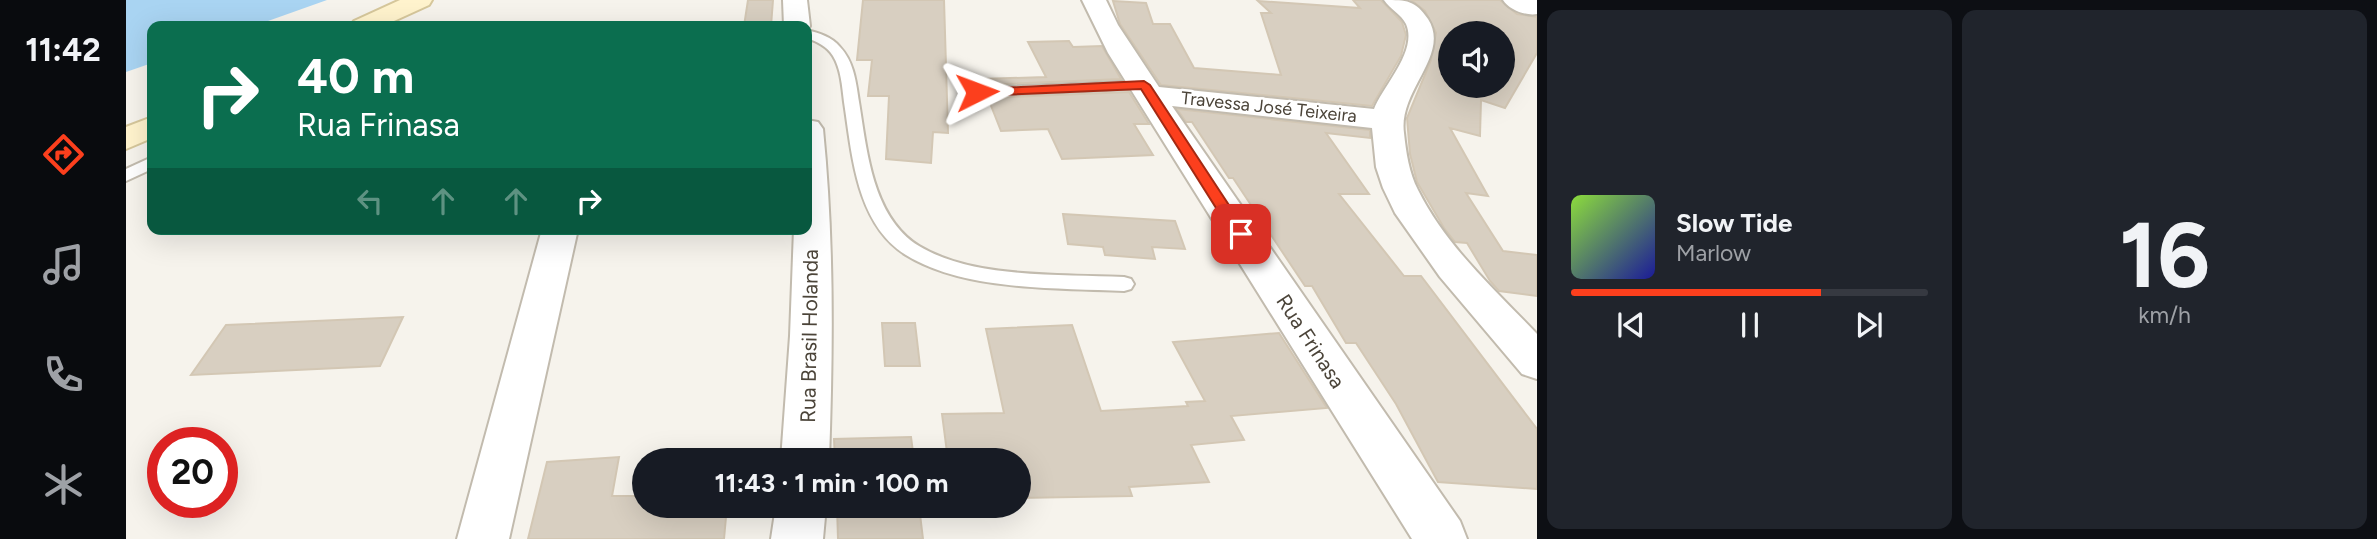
<!DOCTYPE html>
<meta charset="utf-8">
<style>
:root{--surface:#171b24;--page:#20242c;--text:#f1f3f6;--muted:#9ea1a6;--line:#363941;--accent:#fc3f1d}
body{margin:0;font-family:Figtree,sans-serif;background:var(--page);color:var(--text);height:100vh;display:flex;flex-direction:column;font-size:26px;white-space:nowrap}
*{box-sizing:border-box;margin:0}
p{font-size:23px;color:var(--muted)}
.icon{flex:none;width:38px;height:38px;fill:none;stroke:currentColor;stroke-width:2;stroke-linecap:round;stroke-linejoin:round}
.map{position:relative;flex:1;overflow:hidden}
.side{display:flex;flex-direction:column;gap:10px;padding:10px;background:#0d0f14;width:840px}
.side>*{flex:none}
.hud{position:absolute;left:21px;top:21px;width:665px;height:214px;border-radius:14px;box-shadow:0 7px 28px #0002;background:#0b6e4f;color:#fff;overflow:hidden}
.fabs{position:absolute;left:1312px;top:21px;display:grid;gap:14px}
.fabs a{display:grid;place-items:center;width:77px;height:77px;border-radius:50%;background:var(--surface);box-shadow:0 7px 28px #0002;font-size:35px}
.speed{position:absolute;left:21px;top:427px;display:flex;gap:14px;font-size:35px;font-weight:700;text-align:center}
.speed>*{display:grid;place-content:center;width:91px;height:91px;border-radius:50%;background:var(--surface);box-shadow:0 7px 28px #0002;line-height:1}
.speed .limit{border:10px solid #d22;background:#fff;color:#111}
.pin{position:absolute;display:grid;place-items:center;width:60px;height:60px;color:#fff;margin:-30px;border-radius:14px;box-shadow:0 4px 10px #0006}
.me{position:absolute;width:77px;margin:-38px;rotate:87deg;stroke-linejoin:round;filter:drop-shadow(0 0 5px #0008)}
.turn{display:flex;align-items:center;gap:24px;height:147px;padding:0 35px;font-size:32px}
.turn .icon{width:91px;height:91px;stroke-width:2.5}
.turn b{display:block;font-size:49px;line-height:60px}
.lanes{display:flex;align-items:center;height:66px;padding:0 35px;background:#0003;justify-content:center;gap:35px;direction:ltr}
.lanes .off{opacity:.35}
.side .widget{flex:1;display:flex;flex-direction:column;justify-content:center;gap:10px;min-width:0;padding:0 24px;border-radius:14px;background:var(--page)}
.side .dial{align-items:center;gap:0}
.dial b{font-size:91px;line-height:1}
.song{display:flex;align-items:center;gap:21px}
.cover{width:84px;height:84px;border-radius:10px;background:linear-gradient(135deg,hsl(90 70% 55%),hsl(240 70% 35%))}
.played{height:7px;border-radius:4px;background:linear-gradient(90deg,var(--accent) 70%,var(--line) 70%)}
.keys{display:flex;justify-content:space-around;direction:ltr}
.side .tiles{flex:1;display:grid;gap:10px;grid-template-columns:repeat(2,1fr)}
.trip{position:absolute;left:506px;top:448px;width:399px;height:70px;border-radius:35px;background:var(--surface);box-shadow:0 7px 28px #0002;font-weight:700;line-height:70px;text-align:center}
main{display:flex;flex:1;min-height:0}
.tab-bar{display:flex;flex-direction:column;width:126px;justify-content:space-around;align-items:center;background:#090b0e;color:var(--muted)}
.tab-bar .icon{width:49px;height:49px}
.tab-bar .selected{color:var(--accent)}
.tab-bar b{font-size:32px;color:var(--text)}
.map>svg:first-child{display:block}
.water{fill:#a9d4f2}
.building{fill:#d8cfc1;stroke:#d3c7b4;stroke-width:2;fill-rule:evenodd}
.lines{fill:none;stroke-linecap:round;stroke-linejoin:round}
.lane-casing{stroke:#c2bbae;stroke-width:4}
.street-casing{stroke:#c2bbae;stroke-width:4}
.secondary-casing{stroke:#d6c79b;stroke-width:4}
.lane{fill:#fff;fill-rule:evenodd}
.street{fill:#fff;fill-rule:evenodd}
.secondary{fill:#fff3cd;fill-rule:evenodd}
.route{fill:#fc3f1d;stroke:#a42913;stroke-width:2}
.labels{text-anchor:middle;dominant-baseline:central;stroke-width:5;stroke-linejoin:round;paint-order:stroke}
.far-street-label{font-size:18px;fill:#4b4439;stroke:#fff}
.street-label{font-size:21px;fill:#4b4439;stroke:#fff}
</style>
<main>
<nav class="tab-bar">
<b>11:42</b>
<svg class="icon selected" aria-label="directions" viewBox="0 0 24 24"><path d="M12 3l9 9-9 9-9-9zM9 14v-3h6M13 9l2 2-2 2"/></svg>
<svg class="icon" aria-label="music" viewBox="0 0 24 24"><path d="M9 18V5l10-2v13"/><circle cx="6" cy="18" r="3"/><circle cx="16" cy="16" r="3"/></svg>
<svg class="icon" aria-label="phone" viewBox="0 0 24 24"><path d="M5 4h4l2 5-3 2q2 4 5 5l2-3 5 2v4C11 20 4 13 5 4z"/></svg>
<svg class="icon" aria-label="climate" viewBox="0 0 24 24"><path d="M12 3v18M4 7l16 10M4 17L20 7"/></svg>
</nav>
<div class="map">
<svg width="1411" height="539" viewBox="0 0 1411 539">
<rect width="100%" height="100%" fill="#f6f3ec"/>
<path class="water" d="M 0,0 L 201,0 L 128,26 L 26,26 L 26,63 L 0,72 Z"/>
<path class="building" d="M 622,0 L 647,0 L 645,26 L 618,26 Z
M 737,0 L 818,0 L 822,133 L 807,132 L 805,163 L 760,159 L 763,96 L 742,96 L 746,60 L 731,60 Z
M 1227,0 L 1255,0 L 1276,22 L 1280,35 L 1275,56 L 1246,106 L 1035,85 L 994,24 L 987,1 L 1020,3 L 1027,24 L 1044,24 L 1068,68 L 1155,75 L 1135,13 L 1145,13 L 1132,1 L 1234,8 Z
M 1285,0 L 1374,0 L 1391,14 L 1411,17 L 1411,53 L 1379,108 L 1355,100 L 1354,136 L 1324,128 L 1362,196 L 1340,193 L 1377,251 L 1411,255 L 1411,296 L 1373,291 L 1364,281 L 1341,243 L 1329,242 L 1318,228 L 1291,182 L 1284,154 L 1281,118 L 1305,60 L 1310,33 L 1299,11 ZM 1325,33 L 1377,33 L 1377,86 L 1325,86 Z
M 943,41 L 947,47 L 976,46 L 995,79 L 856,85 L 854,79 L 920,77 L 902,42 Z
M 1003,92 L 1023,124 L 1008,124 L 1027,155 L 936,159 L 922,129 L 875,131 L 862,98 Z
M 1051,109 L 1244,130 L 1244,138 L 1200,133 L 1243,194 L 1213,194 L 1278,276 L 1295,276 L 1411,429 L 1411,489 L 1312,482 L 1270,404 L 1230,343 L 1220,343 L 1186,286 L 1179,286 L 1107,178 L 1103,178 L 1066,122 L 1060,122 Z
M 937,214 L 1049,221 L 1059,249 L 1026,247 L 1029,259 L 979,255 L 977,247 L 942,244 Z
M 277,317 L 254,366 L 65,375 L 100,325 Z
M 756,323 L 789,323 L 794,366 L 759,366 Z
M 946,325 L 975,411 L 1062,406 L 1060,402 L 1079,401 L 1047,342 L 1153,333 L 1201,408 L 1105,416 L 1118,440 L 1065,445 L 1083,482 L 1003,487 L 1006,496 L 892,498 L 892,460 L 822,460 L 816,414 L 878,413 L 860,329 Z
M 785,437 L 788,460 L 709,460 L 708,439 Z
M 493,457 L 486,496 L 518,496 L 518,506 L 601,506 L 598,539 L 402,539 L 421,462 Z
M 711,506 L 793,506 L 797,539 L 712,539 Z"/>
<g class="lines">
<defs>
<path id="lane" d="M 681,30 C 693,33 706,37 714,47 C 728,62 730,82 733,102 C 741,150 746,217 793,246 C 847,279 936,274 998,277 L 1005,279 L 1008,284 L 1005,289 L 998,291 C 931,288 838,291 780,255 C 730,224 726,154 718,102 C 716,86 715,69 707,56 C 701,46 691,42 681,38 Z
M 1018,81 L 1023,82 L 1025,85 L 1023,88 L 851,96 L 844,92 L 851,88 Z
M 26,157 L 26,169 L 0,181 L 0,169 Z"/>
<path id="street" d="M 657,0 L 681,0 L 684,26 L 681,31 L 681,26 L 658,26 Z
M 956,0 L 980,0 L 992,25 L 1033,87 L 1248,109 C 1257,86 1292,51 1280,24 C 1275,14 1264,9 1258,0 C 1281,0 1289,0 1302,19 C 1325,55 1272,90 1278,133 C 1280,152 1283,173 1292,190 C 1319,245 1369,290 1411,334 L 1411,379 L 1396,374 L 1314,277 L 1269,213 L 1257,188 L 1250,167 L 1246,128 L 1046,106 L 1334,521 L 1341,539 L 1286,539 L 982,53 Z
M 1377,0 L 1411,0 L 1411,14 C 1400,16 1383,10 1377,0 Z
M 681,120 L 692,122 L 697,129 C 708,239 707,349 703,460 L 655,460 L 664,336 L 668,229 L 681,229 Z
M 416,229 L 452,229 L 383,539 L 331,539 Z
M 650,506 L 700,506 L 697,539 L 645,539 Z"/>
<path id="secondary" d="M 274,0 L 306,0 L 303,5 L 257,26 L 224,26 L 228,21 Z
M 26,117 L 26,138 L 0,149 L 0,127 Z"/>
</defs>
<use href="#lane" class="lane-casing"/>
<use href="#street" class="street-casing"/>
<use href="#secondary" class="secondary-casing"/>
<use href="#lane" class="lane"/>
<use href="#street" class="street"/>
<use href="#secondary" class="secondary"/>
</g>
<path class="route" d="M 1018,81 L 1024,85 L 1120,231 L 1122,234 L 1120,238 L 1109,238 L 1015,89 L 851,96 L 845,92 L 851,89 Z"/>
<g class="labels">
<g class="far-street-label">
<text transform="translate(1143 107) rotate(6)">Travessa José Teixeira</text>
</g>
<g class="street-label">
<text transform="translate(683 336) rotate(-89)">Rua Brasil Holanda</text>
<text transform="translate(1185 341) rotate(57)">Rua Frinasa</text>
</g>
</g>
</svg>
<div class="fabs">
<a><svg class="icon" aria-label="sound" viewBox="0 0 24 24"><path d="M4 9h4l5-4v14l-5-4H4zM17 9q2 3 0 6"/></svg></a>
</div>
<div class="speed"><div class="limit">20</div></div>
<div class="pin" style="left:1115px;top:234px;background:#d93025"><svg class="icon" aria-label="arrive" viewBox="0 0 24 24"><path d="M6 21V4h12l-3 4 3 4H6"/></svg></div>
<svg class="me" style="left:851px;top:92px" viewBox="-20 -20 40 40"><path d="M0-17L14 15 0 8-14 15z" fill="#fc3f1d" stroke="#fff" stroke-width="4"/></svg>
<div class="trip">11:43 · 1 min · 100 m</div>
<div class="hud">
<div class="turn"><svg class="icon" aria-label="right" viewBox="0 0 24 24"><path d="M7 20v-9h11M14 6l5 5-5 5"/></svg><div><b>40 m</b>Rua Frinasa</div></div>
<div class="lanes"><svg class="icon off" aria-label="left" viewBox="0 0 24 24"><path d="M17 20v-9H6M10 6l-5 5 5 5"/></svg><svg class="icon off" aria-label="ahead" viewBox="0 0 24 24"><path d="M12 20V5M6 11l6-6 6 6"/></svg><svg class="icon off" aria-label="ahead" viewBox="0 0 24 24"><path d="M12 20V5M6 11l6-6 6 6"/></svg><svg class="icon" aria-label="right" viewBox="0 0 24 24"><path d="M7 20v-9h11M14 6l5 5-5 5"/></svg></div>
</div>
</div>
<section class="side">
<div class="tiles">
<div class="widget">
<div class="song"><i class="cover"></i><div><b>Slow Tide</b><p>Marlow</p></div></div>
<div class="played"></div>
<div class="keys"><svg class="icon" aria-label="previous" viewBox="0 0 24 24"><path d="M18 5L8 12l10 7zM5 5v14"/></svg><svg class="icon" aria-label="pause" viewBox="0 0 24 24"><path d="M8 5v14M16 5v14"/></svg><svg class="icon" aria-label="next" viewBox="0 0 24 24"><path d="M6 5l10 7-10 7zM19 5v14"/></svg></div>
</div>
<div class="widget dial"><b>16</b><p>km/h</p></div>
</div>
</section>
</main>
